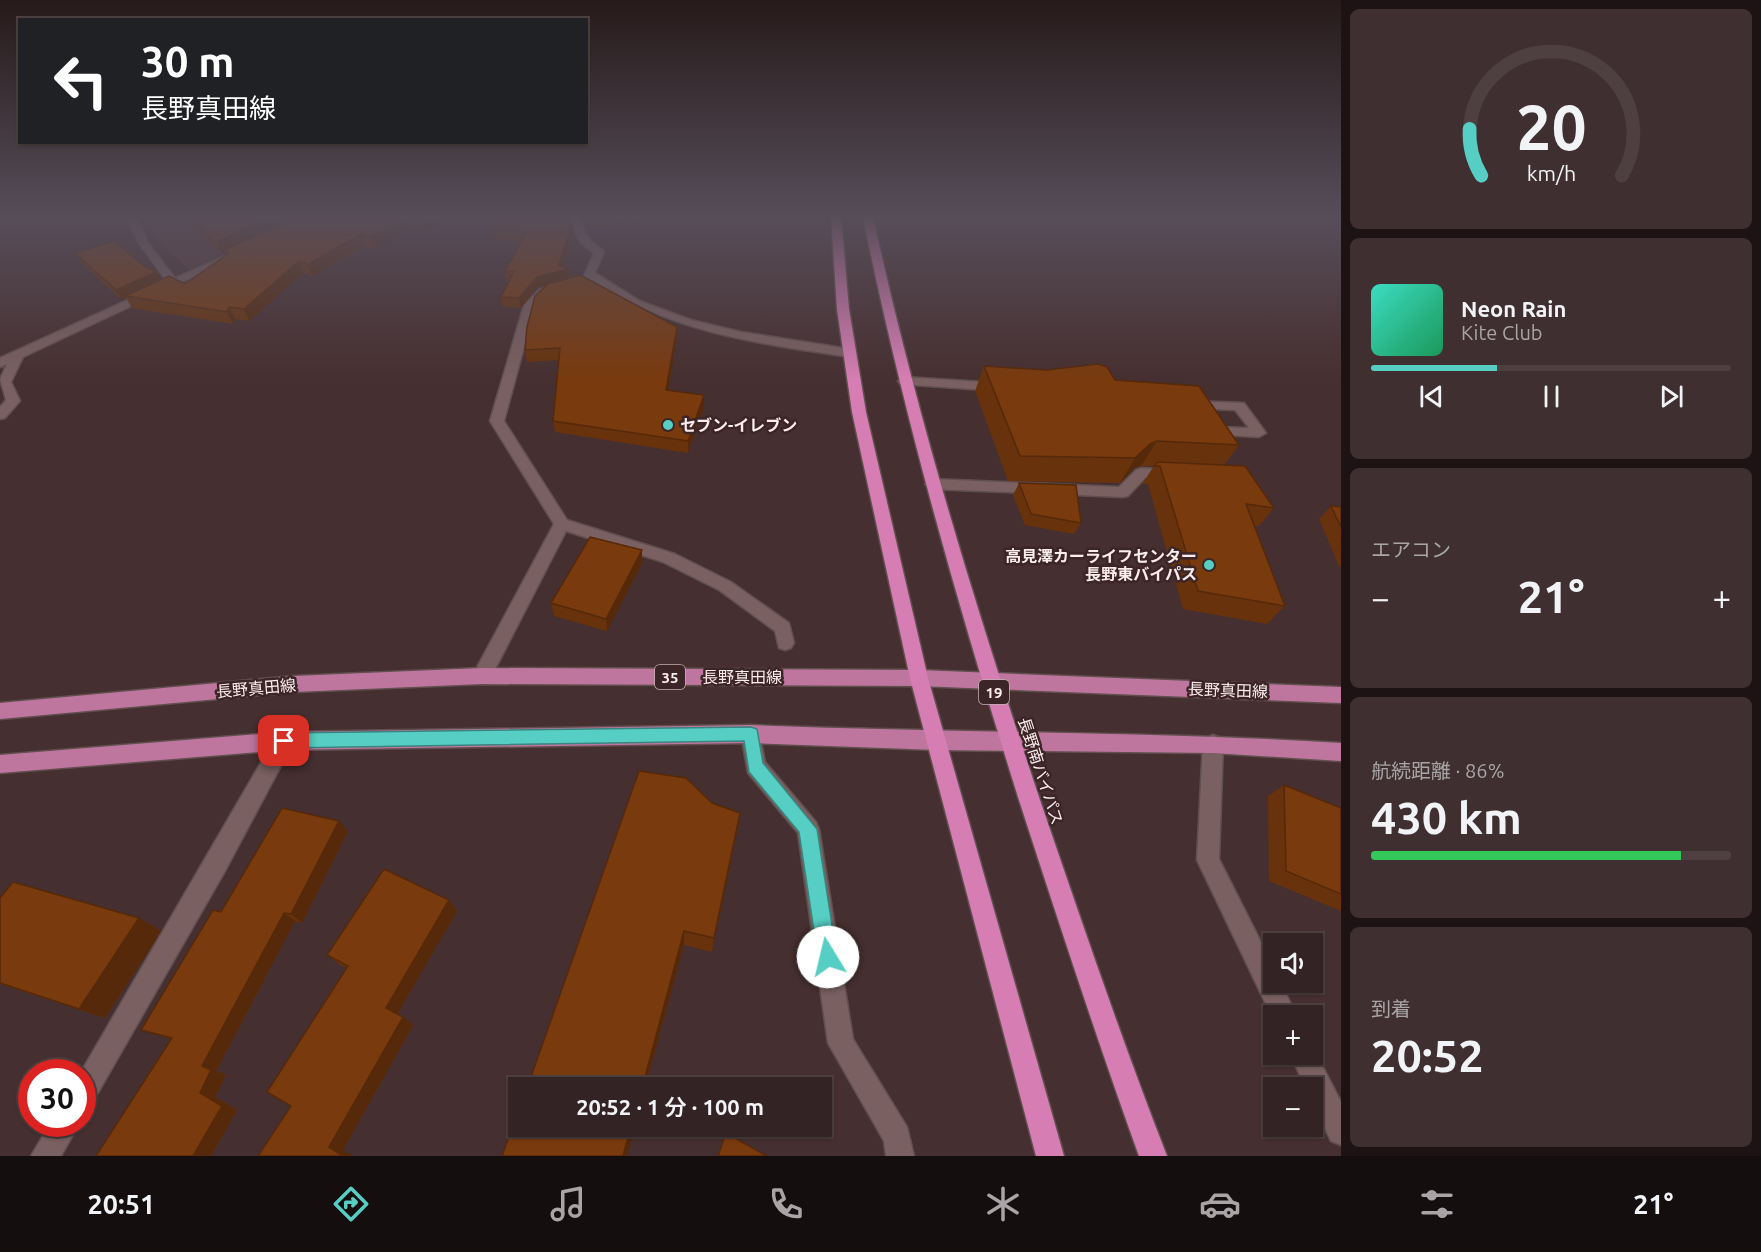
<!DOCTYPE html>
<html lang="ja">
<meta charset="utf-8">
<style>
:root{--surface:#342324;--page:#3f2f31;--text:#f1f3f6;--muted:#a9a4a6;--line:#4e4041;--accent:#56cec3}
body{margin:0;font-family:Ubuntu,"Noto Sans JP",sans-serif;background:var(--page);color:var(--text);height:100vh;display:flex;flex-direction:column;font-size:22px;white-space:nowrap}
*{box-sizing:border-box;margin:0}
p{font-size:20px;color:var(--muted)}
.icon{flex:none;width:33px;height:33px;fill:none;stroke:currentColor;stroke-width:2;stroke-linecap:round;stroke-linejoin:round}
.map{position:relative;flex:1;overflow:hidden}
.panel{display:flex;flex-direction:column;gap:9px;padding:9px;background:#1d1314;width:420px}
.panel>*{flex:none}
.guide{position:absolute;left:18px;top:18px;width:570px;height:126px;border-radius:0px;box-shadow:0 2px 4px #0004,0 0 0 2px var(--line);background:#202124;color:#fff;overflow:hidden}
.controls{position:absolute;left:1263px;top:933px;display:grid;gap:12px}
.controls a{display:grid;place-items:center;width:60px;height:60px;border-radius:0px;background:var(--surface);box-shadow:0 2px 4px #0004,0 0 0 2px var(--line);font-size:30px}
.speed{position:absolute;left:18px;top:1059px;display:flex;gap:12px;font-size:30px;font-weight:700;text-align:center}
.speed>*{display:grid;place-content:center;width:78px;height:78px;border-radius:50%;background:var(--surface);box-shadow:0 2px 4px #0004,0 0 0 2px var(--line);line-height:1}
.speed .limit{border:9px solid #d22;background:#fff;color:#111}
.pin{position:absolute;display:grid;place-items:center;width:51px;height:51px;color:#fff;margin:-26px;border-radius:12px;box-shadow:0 3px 9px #0006}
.me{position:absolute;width:66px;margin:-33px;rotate:351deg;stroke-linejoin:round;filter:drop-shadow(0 0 4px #0008)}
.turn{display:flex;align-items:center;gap:21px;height:126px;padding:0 24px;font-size:27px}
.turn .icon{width:78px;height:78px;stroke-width:2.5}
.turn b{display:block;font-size:42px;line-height:51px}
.big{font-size:45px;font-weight:600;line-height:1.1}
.panel .widget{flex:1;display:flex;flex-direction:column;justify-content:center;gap:9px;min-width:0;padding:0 21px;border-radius:9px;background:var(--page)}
.panel .dial{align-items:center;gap:0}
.dial svg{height:156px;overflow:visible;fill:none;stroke:var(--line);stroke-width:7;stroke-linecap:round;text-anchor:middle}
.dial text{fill:var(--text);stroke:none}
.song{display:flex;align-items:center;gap:18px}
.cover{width:72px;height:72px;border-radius:9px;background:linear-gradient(135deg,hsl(170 70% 55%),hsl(150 70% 35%))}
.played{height:6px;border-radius:3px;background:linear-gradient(90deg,var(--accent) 35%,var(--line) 35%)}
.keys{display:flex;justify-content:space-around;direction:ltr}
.heat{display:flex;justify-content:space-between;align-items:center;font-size:33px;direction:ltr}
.charge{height:9px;border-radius:4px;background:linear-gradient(90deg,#34c759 86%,var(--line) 0)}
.trip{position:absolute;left:508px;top:1077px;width:324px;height:60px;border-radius:0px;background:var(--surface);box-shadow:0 2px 4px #0004,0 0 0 2px var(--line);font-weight:600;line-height:60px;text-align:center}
.tab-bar{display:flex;height:96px;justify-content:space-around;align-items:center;background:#150e0e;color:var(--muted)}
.tab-bar .icon{width:42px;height:42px}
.tab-bar .active{color:var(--accent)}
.tab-bar b{font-size:27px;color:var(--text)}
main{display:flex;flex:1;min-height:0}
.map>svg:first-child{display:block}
.built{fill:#56393b}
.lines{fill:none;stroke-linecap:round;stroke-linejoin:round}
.service-casing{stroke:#614e4f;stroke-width:3}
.minor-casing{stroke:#614e4f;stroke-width:3}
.primary-casing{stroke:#614e4f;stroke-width:3}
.trunk-casing{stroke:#614e4f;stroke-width:3}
.service{fill:#7a6060;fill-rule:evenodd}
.minor{fill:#7a6060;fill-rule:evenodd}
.primary{fill:#bf769e;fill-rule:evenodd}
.trunk{fill:#d67db3;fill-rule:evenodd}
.wall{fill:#68320c}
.shaded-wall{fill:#55290a}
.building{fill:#793a0e;stroke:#55290a;stroke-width:1.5}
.route{fill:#56cec3;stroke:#38867f;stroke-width:1.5}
.poi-dot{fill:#56cec3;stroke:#3b2526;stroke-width:2}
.labels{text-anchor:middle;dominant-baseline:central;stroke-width:5;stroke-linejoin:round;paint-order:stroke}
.shield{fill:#3b2526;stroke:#c2b0b1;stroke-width:1.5}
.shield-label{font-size:15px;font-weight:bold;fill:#fceced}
.poi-label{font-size:16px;font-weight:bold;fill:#fceced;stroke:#3b2526;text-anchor:start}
.street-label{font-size:16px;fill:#fceced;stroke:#3b2526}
</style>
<main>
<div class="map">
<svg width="1341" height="1156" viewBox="0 0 1341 1156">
<rect width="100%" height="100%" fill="#462f30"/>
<path class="built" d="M 143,217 L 301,217 L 189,270 L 145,227 Z"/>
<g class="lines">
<defs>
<path id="service" d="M 904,377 L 999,383 L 1005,387 L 999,391 L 900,384 L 898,381 Z
M 1192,401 L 1244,403 L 1266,433 L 1259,437 L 1205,434 L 1203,431 L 1210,427 L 1249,428 L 1235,410 L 1187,408 L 1185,405 Z
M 1141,468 L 1170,470 L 1177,475 L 1170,480 L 1145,478 L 1128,496 L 1123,497 L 932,489 L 925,484 L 932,479 L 1119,487 L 1136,470 Z"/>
<path id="minor" d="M 126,217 L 136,217 L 148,243 L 175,278 L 224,256 L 233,258 L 23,357 L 11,382 L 20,401 L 5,418 L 0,419 L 0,407 L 6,400 L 0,379 L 7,364 L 0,367 L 0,358 L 167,282 L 139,243 Z
M 571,217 L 581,217 L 580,221 L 589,239 L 604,252 L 595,273 L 640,301 L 691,320 L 741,332 L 850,349 L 856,353 L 850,357 C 756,343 673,333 592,280 L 548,293 L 535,306 L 504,421 L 567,520 L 675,554 L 731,582 L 789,623 L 794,643 L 791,648 L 785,650 L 779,648 L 775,631 L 719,590 L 663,562 L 566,531 L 489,681 L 482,684 L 475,681 L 473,676 L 475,671 L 554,524 L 490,421 L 524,305 L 540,289 L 583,278 L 594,253 L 581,243 L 570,221 Z
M 751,725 L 758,728 L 765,762 L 816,822 L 819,829 L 853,1039 L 907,1127 L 914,1156 L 886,1156 L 884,1141 L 828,1043 L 798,833 L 748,773 L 741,734 L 744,728 Z
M 284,732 L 291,735 L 294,741 L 291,747 L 225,871 L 91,1105 L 82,1109 L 81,1072 L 277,735 Z
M 1213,735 L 1220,738 L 1223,744 L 1219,859 L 1274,968 L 1274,982 L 1281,982 L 1296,1016 L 1274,1016 L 1274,1021 L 1197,860 L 1203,744 L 1206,738 Z
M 1312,1046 L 1341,1102 L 1341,1145 L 1331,1141 L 1312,1102 L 1312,1088 L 1306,1088 L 1290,1054 L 1312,1054 Z
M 50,1124 L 79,1124 L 61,1156 L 31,1156 Z"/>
<path id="primary" d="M 482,668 L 919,670 L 1341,687 L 1341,703 L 919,686 L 482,684 L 294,692 L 0,719 L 0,703 L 294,676 Z
M 751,725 C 948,733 1145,731 1341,743 L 1341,761 L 1213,753 L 937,750 L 751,743 L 284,750 L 0,773 L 0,755 L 284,732 Z"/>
<path id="trunk" d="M 831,217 L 841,217 L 849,309 L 866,412 L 928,678 L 1064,1156 L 1036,1156 L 910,678 L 852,412 L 837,309 Z
M 863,217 L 873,217 C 916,414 975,606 1039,797 C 1080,917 1121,1038 1167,1156 L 1139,1156 C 1096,1037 1057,917 1018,797 C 958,606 903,414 863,217 Z"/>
</defs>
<use href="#service" class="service-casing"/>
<use href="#minor" class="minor-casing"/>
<use href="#primary" class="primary-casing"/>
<use href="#trunk" class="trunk-casing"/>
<use href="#service" class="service"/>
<use href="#minor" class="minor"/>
<use href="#primary" class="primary"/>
<use href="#trunk" class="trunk"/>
</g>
<path class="wall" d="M 190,217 L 450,217 L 425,231 L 413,227 L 374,249 L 365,246 L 312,276 L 303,273 L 249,321 L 235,319 L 233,324 L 132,308 L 126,298 L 122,300 L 81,263 L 75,253 L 144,266 L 156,272 L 161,280 L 185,284 L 227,255 L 226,252 L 222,254 L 193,229 L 188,218 Z
M 583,217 L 670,217 L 666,225 L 619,221 L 615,229 L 585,227 Z
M 572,222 L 573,231 L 563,266 L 569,278 L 677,327 L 677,338 L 668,390 L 704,395 L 704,407 L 688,453 L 555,432 L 553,421 L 559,360 L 527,362 L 525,350 L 546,285 L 538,287 L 521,308 L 503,307 L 501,297 L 509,281 L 506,281 L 505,271 L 522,242 L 492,239 L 490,229 Z
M 984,366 L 1115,380 L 1239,445 L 1224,465 L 1274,508 L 1259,526 L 1254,526 L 1285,606 L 1267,624 L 1183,609 L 1148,484 L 1142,484 L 1154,466 L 1141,466 L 1134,468 L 1120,483 L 1008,481 L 975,391 Z
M 1019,483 L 1081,523 L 1074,534 L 1025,525 L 1013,495 Z
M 1331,506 L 1341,507 L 1341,567 L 1339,566 L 1319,519 Z
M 642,563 L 607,631 L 554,616 L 551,603 Z
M 1284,785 L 1341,808 L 1341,911 L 1269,881 L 1268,796 Z
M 712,803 L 740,813 L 712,952 L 684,945 L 645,1088 L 527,1088 Z
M 348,831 L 302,923 L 295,921 L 216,1071 L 226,1075 L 215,1097 L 237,1110 L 211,1156 L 96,1156 L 171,1039 L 141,1030 L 221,912 Z
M 0,898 L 139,918 L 161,931 L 105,1018 L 0,984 Z
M 449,900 L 457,911 L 397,1014 L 413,1025 L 343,1150 L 258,1156 L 291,1106 L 347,968 L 340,965 L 327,955 Z"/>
<path class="shaded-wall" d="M 0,217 L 18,217 L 0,223 Z
M 273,217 L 302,217 L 225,250 L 226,252 L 222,254 L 216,242 Z
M 408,217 L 411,217 L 413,227 L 374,249 L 370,237 Z
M 426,217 L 450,217 L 425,231 L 422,220 Z
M 616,217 L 619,217 L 619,221 L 615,229 L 615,219 Z
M 666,217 L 670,217 L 666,225 Z
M 572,222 L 573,231 L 562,271 L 568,269 L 569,279 L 538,287 L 521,308 L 519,298 L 537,277 L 559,265 Z
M 361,234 L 365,246 L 312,276 L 308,264 Z
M 299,261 L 303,273 L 249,321 L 244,309 Z
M 156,272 L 162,282 L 125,296 L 126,298 L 122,300 L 116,290 Z
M 229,307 L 235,319 L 233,324 L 227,312 Z
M 677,327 L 677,338 L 666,401 L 666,390 Z
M 704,395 L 704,407 L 688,453 L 688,441 Z
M 1157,441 L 1141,466 L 1134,468 L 1120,483 L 1135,458 L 1150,444 Z
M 642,550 L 642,563 L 607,631 L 606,619 Z
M 740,813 L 737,832 L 712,952 L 714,938 Z
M 339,821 L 348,831 L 302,923 L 291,914 Z
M 449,900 L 457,911 L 396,1016 L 386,1008 Z
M 284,913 L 295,921 L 216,1071 L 226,1075 L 215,1097 L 237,1110 L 211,1156 L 193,1156 L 202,1066 Z
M 139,918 L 161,931 L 105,1018 L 79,1009 Z
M 684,931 L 684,945 L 645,1088 L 642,1088 Z
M 403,1017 L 413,1025 L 343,1150 L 353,1156 L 343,1156 L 329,1147 Z
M 631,1126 L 635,1126 L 627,1156 L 623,1156 Z"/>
<path class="building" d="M 190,217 L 273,217 L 216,242 L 188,218 Z
M 296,217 L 408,217 L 370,237 L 361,234 L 308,264 L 299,261 L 244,309 L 229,307 L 227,312 L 125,296 L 169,276 L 185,284 L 229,253 L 225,250 Z
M 414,217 L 426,217 L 422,220 Z
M 500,217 L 569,217 L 572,222 L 559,265 L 568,269 L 537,277 L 519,298 L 501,297 L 514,271 L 505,271 L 527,232 L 490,229 Z
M 588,217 L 616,217 L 615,219 Z
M 114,241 L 144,266 L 156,272 L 116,290 L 75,253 Z
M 580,275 L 677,327 L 666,390 L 704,395 L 688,441 L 553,421 L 560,348 L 525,350 L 527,327 L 535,296 L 548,284 Z
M 1098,364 L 1107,367 L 1115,380 L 1199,386 L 1239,445 L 1157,441 L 1150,444 L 1135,458 L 1020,456 L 984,366 L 1047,370 Z
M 1158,462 L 1245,466 L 1274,508 L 1246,504 L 1285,606 L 1198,591 L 1160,466 L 1154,466 Z
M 1019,483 L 1076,485 L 1081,523 L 1031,514 Z
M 1331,506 L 1341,507 L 1341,527 Z
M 590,537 L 642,550 L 606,619 L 551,603 Z
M 639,771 L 686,778 L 712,803 L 740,813 L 714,938 L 684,931 L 642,1088 L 527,1088 Z
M 1284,785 L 1341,808 L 1341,894 L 1286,871 Z
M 282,808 L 339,821 L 291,914 L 284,913 L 202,1066 L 211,1070 L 200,1093 L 222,1106 L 193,1156 L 96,1156 L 172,1038 L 141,1030 L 213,910 L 221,912 Z
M 384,869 L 449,900 L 386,1008 L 403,1017 L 329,1147 L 343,1156 L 258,1156 L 291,1106 L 267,1092 L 348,966 L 327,955 Z
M 13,882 L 139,918 L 79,1009 L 0,983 L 0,898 Z
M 519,1109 L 519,1126 L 631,1126 L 623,1156 L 502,1156 Z
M 726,1133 L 767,1156 L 718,1156 Z"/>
<linearGradient id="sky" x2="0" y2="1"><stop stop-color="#261a1a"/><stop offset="0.57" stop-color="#574d59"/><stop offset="1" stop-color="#574d59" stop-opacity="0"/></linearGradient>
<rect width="1341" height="379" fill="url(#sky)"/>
<path class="route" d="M 751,727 L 757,729 L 763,763 L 817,829 L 837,957 L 835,964 L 828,967 L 821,964 L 818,957 L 799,832 L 749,772 L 744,741 L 284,748 L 278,746 L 276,741 L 278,736 L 284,733 Z"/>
<g class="poi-dot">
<circle cx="668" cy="425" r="6"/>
<circle cx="1209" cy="565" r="6"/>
</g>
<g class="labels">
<g class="shield">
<rect x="655" y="665" width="30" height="24" rx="4.5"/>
<rect x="979" y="680" width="30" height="24" rx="4.5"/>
</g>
<g class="shield-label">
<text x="670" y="677">35</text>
<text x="994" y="692">19</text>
</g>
<g class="poi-label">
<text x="680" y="425">セブン-イレブン</text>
<text x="1197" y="556" text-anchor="end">高見澤カーライフセンター<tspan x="1197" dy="18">長野東バイパス</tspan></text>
</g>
<g class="street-label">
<text x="742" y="677">長野真田線</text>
<text transform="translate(256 688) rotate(-5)">長野真田線</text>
<text transform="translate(1228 690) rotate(2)">長野真田線</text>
<text transform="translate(1041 771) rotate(72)">長野南バイパス</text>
</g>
</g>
</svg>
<div class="controls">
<a><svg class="icon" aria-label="sound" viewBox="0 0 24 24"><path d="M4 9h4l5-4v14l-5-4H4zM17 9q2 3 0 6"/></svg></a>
<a>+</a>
<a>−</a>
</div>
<div class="speed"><div class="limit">30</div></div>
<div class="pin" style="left:284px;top:741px;background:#d93025"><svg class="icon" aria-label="arrive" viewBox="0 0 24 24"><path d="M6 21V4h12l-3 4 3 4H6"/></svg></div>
<svg class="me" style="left:828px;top:957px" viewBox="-20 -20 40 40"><circle r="19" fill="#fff"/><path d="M0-13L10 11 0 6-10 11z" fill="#56cec3"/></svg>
<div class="trip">20:52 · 1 分 · 100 m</div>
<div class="guide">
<div class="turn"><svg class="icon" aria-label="left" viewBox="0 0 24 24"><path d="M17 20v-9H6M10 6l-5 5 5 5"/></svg><div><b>30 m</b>長野真田線</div></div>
</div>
</div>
<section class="panel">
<div class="widget dial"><svg viewBox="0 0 100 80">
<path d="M14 69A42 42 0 1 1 86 69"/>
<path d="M14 69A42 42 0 0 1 8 45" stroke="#56cec3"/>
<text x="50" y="56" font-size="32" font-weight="700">20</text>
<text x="50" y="72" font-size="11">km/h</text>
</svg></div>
<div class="widget">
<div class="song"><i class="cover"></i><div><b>Neon Rain</b><p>Kite Club</p></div></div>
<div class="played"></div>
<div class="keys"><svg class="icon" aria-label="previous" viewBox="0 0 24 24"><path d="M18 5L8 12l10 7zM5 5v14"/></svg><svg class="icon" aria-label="pause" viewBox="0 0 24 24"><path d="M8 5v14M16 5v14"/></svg><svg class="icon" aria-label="next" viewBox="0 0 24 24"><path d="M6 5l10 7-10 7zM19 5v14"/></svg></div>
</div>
<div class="widget"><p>エアコン</p>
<div class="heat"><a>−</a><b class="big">21°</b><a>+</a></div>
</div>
<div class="widget"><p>航続距離 · 86%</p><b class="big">430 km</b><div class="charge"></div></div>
<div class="widget"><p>到着</p><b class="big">20:52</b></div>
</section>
</main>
<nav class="tab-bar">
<b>20:51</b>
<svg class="icon active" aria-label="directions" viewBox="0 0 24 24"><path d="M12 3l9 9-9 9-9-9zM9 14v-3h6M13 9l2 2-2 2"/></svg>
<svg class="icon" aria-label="music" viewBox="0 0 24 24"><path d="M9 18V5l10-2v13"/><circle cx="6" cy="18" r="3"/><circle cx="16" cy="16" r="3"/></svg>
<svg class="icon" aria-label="phone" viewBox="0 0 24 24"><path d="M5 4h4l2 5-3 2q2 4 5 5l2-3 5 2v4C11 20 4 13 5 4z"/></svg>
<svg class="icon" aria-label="climate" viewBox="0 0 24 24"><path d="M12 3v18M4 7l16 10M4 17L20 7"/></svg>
<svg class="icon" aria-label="car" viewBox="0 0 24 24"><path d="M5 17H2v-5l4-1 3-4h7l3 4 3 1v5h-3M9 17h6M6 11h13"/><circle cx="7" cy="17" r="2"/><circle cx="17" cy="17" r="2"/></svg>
<svg class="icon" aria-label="filters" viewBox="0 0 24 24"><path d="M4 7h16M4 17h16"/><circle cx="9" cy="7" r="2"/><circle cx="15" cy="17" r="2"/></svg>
<b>21°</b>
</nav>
